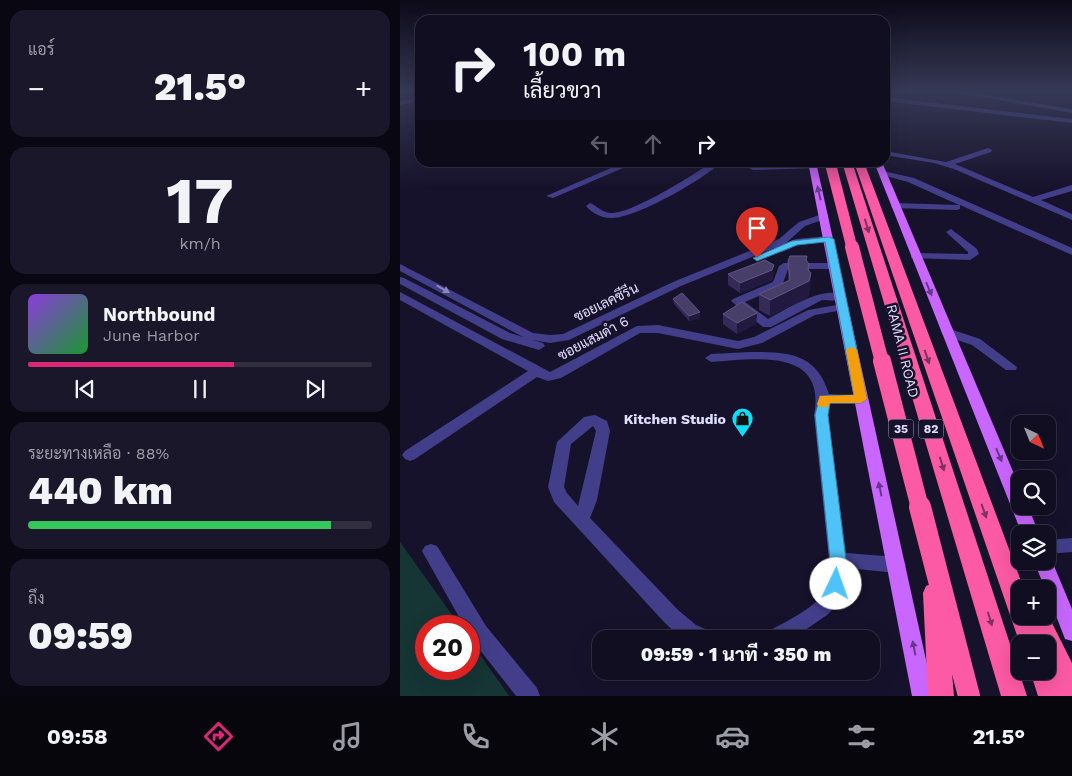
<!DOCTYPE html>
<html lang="th">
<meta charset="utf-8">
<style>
:root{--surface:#110e21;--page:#1a172a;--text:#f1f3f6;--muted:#9c9ca5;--line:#302e3f;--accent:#db2777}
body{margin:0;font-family:"Work Sans",Sarabun,sans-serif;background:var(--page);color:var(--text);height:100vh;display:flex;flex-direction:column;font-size:19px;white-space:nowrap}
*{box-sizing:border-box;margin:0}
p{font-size:16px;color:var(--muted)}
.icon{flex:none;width:28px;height:28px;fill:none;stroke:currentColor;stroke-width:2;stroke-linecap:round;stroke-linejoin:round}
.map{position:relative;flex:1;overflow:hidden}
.details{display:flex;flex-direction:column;gap:10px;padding:10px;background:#090812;width:400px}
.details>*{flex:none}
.hud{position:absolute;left:15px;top:15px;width:475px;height:152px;border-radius:15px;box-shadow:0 5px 20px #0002,0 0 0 1px var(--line);background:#110e21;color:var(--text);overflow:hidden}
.needle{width:32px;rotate:137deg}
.controls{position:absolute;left:611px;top:415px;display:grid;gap:10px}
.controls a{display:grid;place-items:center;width:45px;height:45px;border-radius:10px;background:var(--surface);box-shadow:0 5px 20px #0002,0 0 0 1px var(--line);font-size:25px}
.speed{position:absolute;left:15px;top:615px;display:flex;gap:10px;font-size:25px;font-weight:700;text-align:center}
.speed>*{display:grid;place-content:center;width:65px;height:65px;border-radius:50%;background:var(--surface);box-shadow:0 5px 20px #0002,0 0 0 1px var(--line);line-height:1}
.speed .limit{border:8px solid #d22;background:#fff;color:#111}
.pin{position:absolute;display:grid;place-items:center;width:42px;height:42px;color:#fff;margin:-51px -21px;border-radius:50% 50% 50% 0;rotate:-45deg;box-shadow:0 0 5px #0007}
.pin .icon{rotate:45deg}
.me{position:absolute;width:55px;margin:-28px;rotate:3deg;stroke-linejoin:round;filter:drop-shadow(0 0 4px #0008)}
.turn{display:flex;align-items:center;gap:18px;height:105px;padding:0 25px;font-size:22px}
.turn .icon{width:65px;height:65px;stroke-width:2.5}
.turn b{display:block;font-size:35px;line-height:42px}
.lanes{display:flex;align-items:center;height:48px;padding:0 25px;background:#0003;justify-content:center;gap:25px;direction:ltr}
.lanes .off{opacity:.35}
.big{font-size:38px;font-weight:800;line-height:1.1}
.details .widget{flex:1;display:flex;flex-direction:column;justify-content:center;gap:8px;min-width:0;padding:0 18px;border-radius:15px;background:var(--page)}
.details .dial{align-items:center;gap:0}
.dial b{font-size:65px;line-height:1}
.song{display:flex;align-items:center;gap:15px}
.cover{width:60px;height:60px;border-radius:8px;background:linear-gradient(135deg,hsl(270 70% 55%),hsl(130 70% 35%))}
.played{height:5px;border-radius:2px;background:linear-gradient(90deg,var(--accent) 60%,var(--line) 60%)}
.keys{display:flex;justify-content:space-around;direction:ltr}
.heat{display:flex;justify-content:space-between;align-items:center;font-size:28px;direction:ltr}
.charge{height:8px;border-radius:4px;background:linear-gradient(90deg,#34c759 88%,var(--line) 0)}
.trip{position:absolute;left:192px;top:630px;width:288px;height:50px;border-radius:15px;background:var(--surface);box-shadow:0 5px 20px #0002,0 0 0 1px var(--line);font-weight:800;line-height:50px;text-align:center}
.tab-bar{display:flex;height:80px;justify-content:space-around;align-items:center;background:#07060d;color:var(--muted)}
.tab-bar .icon{width:35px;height:35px}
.tab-bar .on{color:var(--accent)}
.tab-bar b{font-size:22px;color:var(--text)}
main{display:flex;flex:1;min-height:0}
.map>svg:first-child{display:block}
.green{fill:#153635}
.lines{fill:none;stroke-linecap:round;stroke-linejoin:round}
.minor{fill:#423e8a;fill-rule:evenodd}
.major{fill:#c866fd;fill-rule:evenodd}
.highway{fill:#fc5aa4;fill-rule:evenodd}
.highway-bridge-far3{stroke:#fc5aa4;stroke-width:11}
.highway-bridge-far2{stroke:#fc5aa4;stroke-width:14}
.highway-bridge-far1{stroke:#fc5aa4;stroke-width:18}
.highway-bridge{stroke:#fc5aa4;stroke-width:22}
.wall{fill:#352b58}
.shaded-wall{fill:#21193f}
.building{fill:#473e6a;stroke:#605781}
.oneway{fill:#67388a}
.oneway2{fill:#7e3262}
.oneway3{fill:#8a86be}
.route{fill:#4fc3f7;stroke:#337fa1}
.slow{fill:#f59e0b}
.labels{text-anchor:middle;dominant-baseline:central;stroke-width:5;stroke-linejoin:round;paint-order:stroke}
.shield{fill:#17122c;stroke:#a4a0bf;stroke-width:1}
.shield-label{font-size:12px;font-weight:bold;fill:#e1ddfe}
.street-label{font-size:14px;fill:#e1ddfe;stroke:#17122c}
.poi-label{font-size:14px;font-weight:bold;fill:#e1ddfe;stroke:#17122c;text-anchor:end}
</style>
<main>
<section class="details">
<div class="widget"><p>แอร์</p>
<div class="heat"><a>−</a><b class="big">21.5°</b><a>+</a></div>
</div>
<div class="widget dial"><b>17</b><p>km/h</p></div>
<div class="widget">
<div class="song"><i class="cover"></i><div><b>Northbound</b><p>June Harbor</p></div></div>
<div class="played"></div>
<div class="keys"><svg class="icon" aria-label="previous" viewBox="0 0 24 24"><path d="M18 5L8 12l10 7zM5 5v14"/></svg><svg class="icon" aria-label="pause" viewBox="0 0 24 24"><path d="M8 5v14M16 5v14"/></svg><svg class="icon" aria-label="next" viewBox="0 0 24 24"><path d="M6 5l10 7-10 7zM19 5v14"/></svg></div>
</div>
<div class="widget"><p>ระยะทางเหลือ · 88%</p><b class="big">440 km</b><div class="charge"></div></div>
<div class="widget"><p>ถึง</p><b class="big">09:59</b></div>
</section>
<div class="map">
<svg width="672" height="696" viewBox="0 0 672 696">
<rect width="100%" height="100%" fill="#17122c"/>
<path class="green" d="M 0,542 L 60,626 L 26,626 L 26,669 L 69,669 L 69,639 L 109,696 L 0,696 Z"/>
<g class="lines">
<path class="minor" d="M 0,91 L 9,91 L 0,94 Z
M 546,91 L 561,91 L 672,109 L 672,113 Z
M 20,97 L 20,101 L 0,105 L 0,101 Z
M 485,97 L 672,119 L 672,123 L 485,101 Z
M 588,148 L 592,150 L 591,152 L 555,164 L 633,197 L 672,185 L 672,191 L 641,200 L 672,214 L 672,220 L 554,169 L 534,163 L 485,155 L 485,151 L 546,162 Z
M 225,162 L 237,162 L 153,198 L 146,196 Z
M 312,162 L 322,162 C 302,180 238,217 213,218 C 203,219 192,213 186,206 L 190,203 C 197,206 203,213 211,213 C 232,214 293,175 312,162 Z
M 413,164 L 417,166 L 416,168 L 353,170 L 349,168 L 353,166 Z
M 479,170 L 514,178 L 672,248 L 672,255 L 560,205 L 560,209 L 557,210 L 492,208 L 491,206 L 495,203 L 559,205 L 508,182 L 479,174 Z
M 425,213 L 428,214 L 428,218 L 405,226 L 386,243 L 396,239 L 429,236 L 432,237 L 432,241 L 398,245 L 382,252 L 374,252 L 374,248 L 384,244 L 281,286 L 169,340 L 150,343 L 132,340 L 143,343 L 145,346 L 139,350 L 102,339 L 0,284 L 0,277 L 4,278 L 110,333 L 123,337 L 0,271 L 0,264 L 133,333 L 150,335 L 163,334 L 273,282 L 379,239 L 399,222 Z
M 551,229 L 577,249 L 579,254 L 570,260 L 511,258 L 511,254 L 515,253 L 568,254 L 568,252 L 546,232 Z
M 384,263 L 434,263 L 439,266 L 434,269 L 388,269 L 382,286 L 345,302 L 368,319 C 385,310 429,281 447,298 L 441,301 L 422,300 L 371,327 L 363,327 L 331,301 L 333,299 L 373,282 L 379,266 Z
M 0,292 L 150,372 L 237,326 L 258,325 L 338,341 L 354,337 L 408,310 L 443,304 L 449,307 L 443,310 L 415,315 L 362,343 L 338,349 L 258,333 L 240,333 L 161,378 L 148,381 L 137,377 L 15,459 L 10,461 L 5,459 L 2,455 L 5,451 L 128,371 L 0,300 Z
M 547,328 L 580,339 L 617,367 L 616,370 L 606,370 L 572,345 L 543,335 L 541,332 L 543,329 Z
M 350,352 C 389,352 416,353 429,394 L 466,396 L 468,399 L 466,402 L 461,404 L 430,404 L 428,415 L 446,553 L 497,557 L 503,559 L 506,565 L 503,571 L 497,573 L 447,568 L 443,594 L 438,604 L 427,615 L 392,639 L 364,639 L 367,632 C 383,623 416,608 425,591 C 430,583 428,570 429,560 L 414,415 C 427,347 354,359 311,362 L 305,358 L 311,354 Z
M 195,415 L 207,421 L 210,431 L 197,500 L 190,518 L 278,610 L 296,625 L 312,632 L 315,639 L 282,639 L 264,622 L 154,502 L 148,487 L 157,442 L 184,417 ZM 193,426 L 196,431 L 178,506 L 167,493 L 164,487 L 171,444 Z
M 672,538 L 672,552 L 648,554 L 648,540 Z
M 31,544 L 37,546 L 86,626 L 137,688 L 140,696 L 116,696 L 72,640 L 69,634 L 69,626 L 64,626 L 22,551 L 25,546 Z"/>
<path class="major" d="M 408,162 L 416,162 L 534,696 L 512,696 Z
M 474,162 L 482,162 L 620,488 L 620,506 L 628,506 L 639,534 L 622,534 Z
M 648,555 L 652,561 L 672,609 L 672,641 L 665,639 L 648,595 L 648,589 L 645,589 L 634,561 L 648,561 Z"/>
<path class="highway" d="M 442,162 L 452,162 L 627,696 L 601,696 Z
M 454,162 L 464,162 L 624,589 L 620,589 L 620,616 L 648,615 L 672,663 L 672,696 L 638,696 L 630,671 L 648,671 L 648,644 L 620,644 Z
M 534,583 L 542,586 L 545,593 L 554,696 L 528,696 L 523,593 L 526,586 Z"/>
<path class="highway-bridge-far3" d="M 430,162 L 452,248"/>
<path class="highway-bridge-far2" d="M 452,247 L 482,362"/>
<path class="highway-bridge-far1" d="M 482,361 L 520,508"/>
<path class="highway-bridge" d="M 520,507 L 569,696"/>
</g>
<path class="wall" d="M 407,256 L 407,262 L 409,270 L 411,273 L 410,288 L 408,297 L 370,316 L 359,310 L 359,294 L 388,281 L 388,261 Z
M 328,274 L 373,276 L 372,280 L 340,293 L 328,285 Z
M 273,299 L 300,312 L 300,318 L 289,321 L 274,304 Z
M 357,313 L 356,324 L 337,334 L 323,324 L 323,314 Z"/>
<path class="shaded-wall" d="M 374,265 L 373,276 L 372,280 L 340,293 L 340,283 Z
M 411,273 L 410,288 L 408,297 L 370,316 L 370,300 Z
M 300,312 L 300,318 L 289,321 L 289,316 Z
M 357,313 L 356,324 L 337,334 L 337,323 Z"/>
<path class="building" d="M 390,256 L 407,256 L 406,260 L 409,264 L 408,270 L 411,273 L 409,281 L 370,300 L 359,294 L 390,280 L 388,261 Z
M 365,260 L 374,265 L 372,270 L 340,283 L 328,274 Z
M 282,293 L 300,312 L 289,316 L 273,299 Z
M 342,302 L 357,313 L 337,323 L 323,314 Z"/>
<defs><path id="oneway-solid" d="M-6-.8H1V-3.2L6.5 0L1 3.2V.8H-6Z" transform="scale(1.25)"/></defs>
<g class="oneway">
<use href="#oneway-solid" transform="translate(419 193) rotate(-103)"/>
<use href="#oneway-solid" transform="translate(529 289) rotate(67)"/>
<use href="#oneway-solid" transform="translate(599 455) rotate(67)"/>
<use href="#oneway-solid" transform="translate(480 489) rotate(-102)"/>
<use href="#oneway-solid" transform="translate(514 648) rotate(-101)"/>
</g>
<g class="oneway2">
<use href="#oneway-solid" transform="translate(467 226) rotate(73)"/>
<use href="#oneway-solid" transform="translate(527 357) rotate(71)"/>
<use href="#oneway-solid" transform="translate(542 464) rotate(73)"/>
<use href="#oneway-solid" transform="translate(584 511) rotate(70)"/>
<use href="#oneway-solid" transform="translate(590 619) rotate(73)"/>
</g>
<use class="oneway3" href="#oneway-solid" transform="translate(43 289) rotate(29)"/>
<linearGradient id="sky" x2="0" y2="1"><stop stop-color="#0d0a18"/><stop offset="0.48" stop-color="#363956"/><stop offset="1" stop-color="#363956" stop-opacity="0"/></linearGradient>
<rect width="672" height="189" fill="url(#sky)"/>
<path class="route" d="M 429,237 L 434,239 L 467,399 L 461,403 L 430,403 L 428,415 L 446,560 L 445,584 L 442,589 L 436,591 L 430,589 L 428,584 L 430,560 L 415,415 L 420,396 L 454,395 L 425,242 L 397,245 L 357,261 L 353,258 L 392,241 Z"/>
<path class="slow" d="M 451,347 L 457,350 L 467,399 L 461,403 L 430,403 L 428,407 L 419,407 L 417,404 L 420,396 L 454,395 L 446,350 Z"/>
<defs>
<symbol id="shop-pin" viewBox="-11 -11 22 30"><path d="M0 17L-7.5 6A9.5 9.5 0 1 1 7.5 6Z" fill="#0cdefb" stroke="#17122c"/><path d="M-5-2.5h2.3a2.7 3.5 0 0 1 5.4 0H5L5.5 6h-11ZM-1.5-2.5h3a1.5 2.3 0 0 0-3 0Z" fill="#111"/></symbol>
</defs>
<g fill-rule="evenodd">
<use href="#shop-pin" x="330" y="406" width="25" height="34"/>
</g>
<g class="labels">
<g class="shield">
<rect x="488.5" y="419.5" width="25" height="19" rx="4"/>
<rect x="518.5" y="419.5" width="25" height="19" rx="4"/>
</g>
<g class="shield-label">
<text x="501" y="429">35</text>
<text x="531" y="429">82</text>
</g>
<g class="street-label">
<text transform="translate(206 302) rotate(-26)">ซอยเลคซีรีน</text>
<text transform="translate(193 338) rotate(-28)">ซอยแสมดำ 6</text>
<text transform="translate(503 351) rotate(76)">RAMA II ROAD</text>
</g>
<g class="poi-label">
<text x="326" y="419">Kitchen Studio</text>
</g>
</g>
</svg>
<div class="controls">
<a><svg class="needle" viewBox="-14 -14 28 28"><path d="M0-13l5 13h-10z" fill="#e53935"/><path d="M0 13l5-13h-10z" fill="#9c9ca5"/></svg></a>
<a><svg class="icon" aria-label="search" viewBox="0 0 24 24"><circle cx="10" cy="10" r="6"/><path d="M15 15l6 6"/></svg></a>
<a><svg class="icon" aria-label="layers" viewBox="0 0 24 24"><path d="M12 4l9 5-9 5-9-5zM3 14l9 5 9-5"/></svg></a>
<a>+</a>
<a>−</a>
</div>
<div class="speed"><div class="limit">20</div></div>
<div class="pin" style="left:357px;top:258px;background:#d93025"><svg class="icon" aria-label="arrive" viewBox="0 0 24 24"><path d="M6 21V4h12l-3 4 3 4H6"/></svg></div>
<svg class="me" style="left:436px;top:584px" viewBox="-20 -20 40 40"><circle r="19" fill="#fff"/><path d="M0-13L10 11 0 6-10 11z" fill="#4fc3f7"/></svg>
<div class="trip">09:59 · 1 นาที · 350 m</div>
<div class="hud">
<div class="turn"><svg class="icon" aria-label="right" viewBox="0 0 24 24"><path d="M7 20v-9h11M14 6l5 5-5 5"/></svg><div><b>100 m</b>เลี้ยวขวา</div></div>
<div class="lanes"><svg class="icon off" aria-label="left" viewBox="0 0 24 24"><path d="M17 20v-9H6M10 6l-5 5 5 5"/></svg><svg class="icon off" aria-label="ahead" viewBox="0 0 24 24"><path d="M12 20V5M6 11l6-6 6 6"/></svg><svg class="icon" aria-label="right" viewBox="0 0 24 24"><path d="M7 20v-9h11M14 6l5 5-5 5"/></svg></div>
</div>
</div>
</main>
<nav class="tab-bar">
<b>09:58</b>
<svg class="icon on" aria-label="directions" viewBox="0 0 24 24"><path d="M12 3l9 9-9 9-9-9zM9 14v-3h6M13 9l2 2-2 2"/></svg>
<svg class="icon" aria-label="music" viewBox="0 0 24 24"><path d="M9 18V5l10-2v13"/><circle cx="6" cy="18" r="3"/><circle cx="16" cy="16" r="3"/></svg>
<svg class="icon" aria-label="phone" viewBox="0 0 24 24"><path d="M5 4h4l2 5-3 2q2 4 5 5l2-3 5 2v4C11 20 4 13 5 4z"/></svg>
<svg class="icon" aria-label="climate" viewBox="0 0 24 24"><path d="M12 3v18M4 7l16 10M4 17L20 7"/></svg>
<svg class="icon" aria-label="car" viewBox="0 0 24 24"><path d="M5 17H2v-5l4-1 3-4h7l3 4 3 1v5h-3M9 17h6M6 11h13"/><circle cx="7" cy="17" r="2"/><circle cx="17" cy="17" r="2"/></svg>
<svg class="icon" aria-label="filters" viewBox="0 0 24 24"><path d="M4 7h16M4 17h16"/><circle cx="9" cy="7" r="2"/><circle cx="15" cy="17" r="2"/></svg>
<b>21.5°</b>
</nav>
